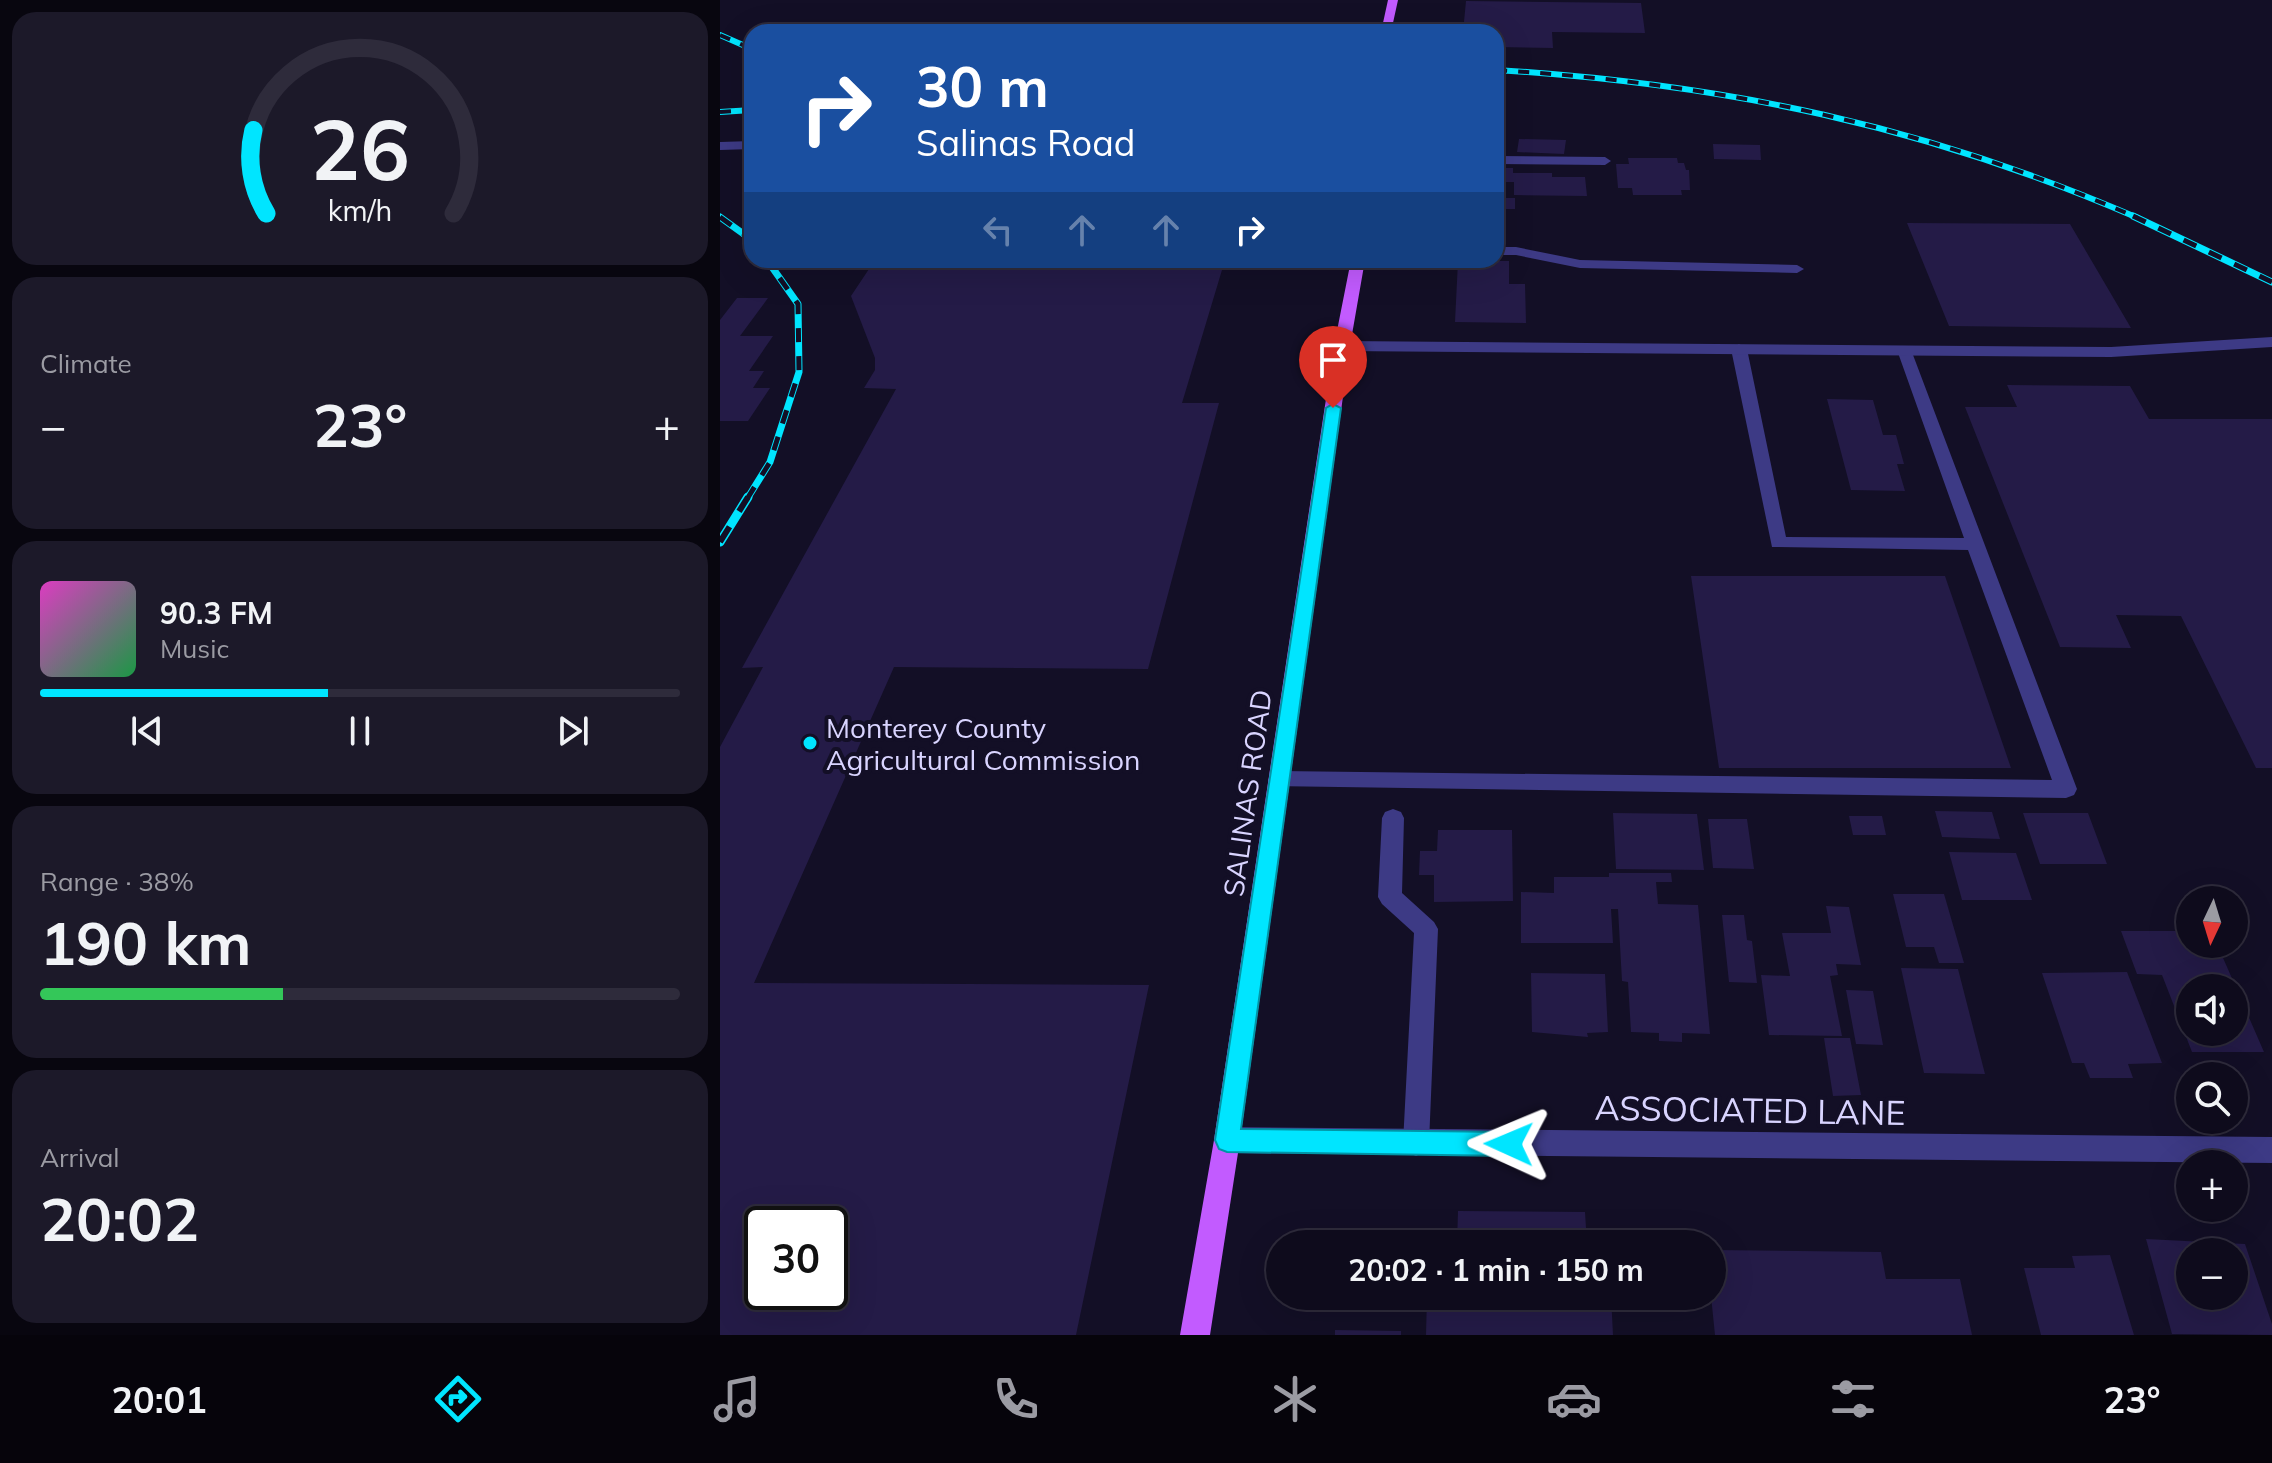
<!DOCTYPE html>
<meta charset="utf-8">
<style>
:root{--surface:#0e0b1c;--page:#1c1929;--text:#f1f3f6;--muted:#9b9ba3;--line:#2e2b3b;--accent:#00e5ff}
body{margin:0;font-family:Mulish,sans-serif;background:var(--page);color:var(--text);height:100vh;display:flex;flex-direction:column;font-size:30px;white-space:nowrap}
*{box-sizing:border-box;margin:0}
p{font-size:26px;color:var(--muted)}
.icon{flex:none;width:44px;height:44px;fill:none;stroke:currentColor;stroke-width:2;stroke-linecap:round;stroke-linejoin:round}
.map{position:relative;flex:1;overflow:hidden}
.details{display:flex;flex-direction:column;gap:12px;padding:12px;background:#08060f;width:720px}
.details>*{flex:none}
.top-card{position:absolute;left:24px;top:24px;width:760px;height:244px;border-radius:24px;box-shadow:0 8px 32px #0002,0 0 0 2px var(--line);background:#1a4fa0;color:#fff;overflow:hidden}
.needle{width:52px;rotate:184deg}
.tools{position:absolute;left:1456px;top:886px;display:grid;gap:16px}
.tools a{display:grid;place-items:center;width:72px;height:72px;border-radius:50%;background:var(--surface);box-shadow:0 8px 32px #0002,0 0 0 2px var(--line);font-size:40px}
.speed{position:absolute;left:24px;top:1206px;display:flex;gap:16px;font-size:40px;font-weight:700;text-align:center}
.speed>*{display:grid;place-content:center;width:104px;height:104px;border-radius:50%;background:var(--surface);box-shadow:0 8px 32px #0002,0 0 0 2px var(--line);line-height:1}
.speed .limit{border:4px solid #111;border-radius:12px;background:#fff;color:#111}
.pin{position:absolute;display:grid;place-items:center;width:68px;height:68px;color:#fff;margin:-82px -34px;border-radius:50% 50% 50% 0;rotate:-45deg;box-shadow:0 0 8px #0007}
.pin .icon{rotate:45deg}
.me{position:absolute;width:88px;margin:-44px;rotate:271deg;stroke-linejoin:round;filter:drop-shadow(0 0 6px #0008)}
.turn{display:flex;align-items:center;gap:28px;height:168px;padding:0 40px;font-size:36px}
.turn .icon{width:104px;height:104px;stroke-width:2.5}
.turn b{display:block;font-size:56px;line-height:68px}
.lanes{display:flex;align-items:center;height:76px;padding:0 40px;background:#0003;justify-content:center;gap:40px;direction:ltr}
.lanes .off{opacity:.35}
.big{font-size:60px;font-weight:700;line-height:1.1}
.details .tile{flex:1;display:flex;flex-direction:column;justify-content:center;gap:12px;min-width:0;padding:0 28px;border-radius:24px;background:var(--page)}
.details .dial{align-items:center;gap:0}
.dial svg{height:208px;overflow:visible;fill:none;stroke:var(--line);stroke-width:7;stroke-linecap:round;text-anchor:middle}
.dial text{fill:var(--text);stroke:none}
.song{display:flex;align-items:center;gap:24px}
.cover{width:96px;height:96px;border-radius:12px;background:linear-gradient(135deg,hsl(310 70% 55%),hsl(140 70% 35%))}
.played{height:8px;border-radius:4px;background:linear-gradient(90deg,var(--accent) 45%,var(--line) 45%)}
.keys{display:flex;justify-content:space-around;direction:ltr}
.heat{display:flex;justify-content:space-between;align-items:center;font-size:44px;direction:ltr}
.charge{height:12px;border-radius:6px;background:linear-gradient(90deg,#34c759 38%,var(--line) 0)}
.trip{position:absolute;left:546px;top:1230px;width:460px;height:80px;border-radius:40px;background:var(--surface);box-shadow:0 8px 32px #0002,0 0 0 2px var(--line);font-weight:700;line-height:80px;text-align:center}
.dock{display:flex;height:128px;justify-content:space-around;align-items:center;background:#06040b;color:var(--muted)}
.dock .icon{width:56px;height:56px}
.dock .on{color:var(--accent)}
.dock b{font-size:36px;color:var(--text)}
main{display:flex;flex:1;min-height:0}
.map>svg:first-child{display:block}
.building{fill:#241b47;fill-rule:evenodd}
.lines{fill:none;stroke-linecap:round;stroke-linejoin:round}
.lane{fill:#3d3a85;fill-rule:evenodd}
.street{fill:#3d3a85;fill-rule:evenodd}
.primary{fill:#c25bff;fill-rule:evenodd}
.rail-far2-casing{stroke:#00e5ff;stroke-width:6}
.rail-far1-casing{stroke:#00e5ff;stroke-width:7}
.rail-casing{stroke:#00e5ff;stroke-width:9}
.rail-far2{stroke:#130f26;stroke-width:4;stroke-dasharray:11;stroke-linecap:butt}
.rail-far1{stroke:#130f26;stroke-width:5;stroke-dasharray:14;stroke-linecap:butt}
.rail{stroke:#130f26;stroke-width:6;stroke-dasharray:18;stroke-linecap:butt}
.route{fill:#00e5ff;stroke:#0095a6;stroke-width:2}
.poi-dot{fill:#00e5ff;stroke:#130f26;stroke-width:3}
.labels{text-anchor:middle;dominant-baseline:central;stroke-width:8;stroke-linejoin:round;paint-order:stroke}
.poi-label{font-size:28px;fill:#d9d4ff;stroke:#130f26;text-anchor:start}
.street-label{font-size:28px;fill:#d9d4ff;stroke:#130f26}
.near-street-label{font-size:34px;fill:#d9d4ff;stroke:#130f26}
</style>
<main>
<section class="details">
<div class="tile dial"><svg viewBox="0 0 100 80">
<path d="M14 69A42 42 0 1 1 86 69"/>
<path d="M14 69A42 42 0 0 1 9 37" stroke="#00e5ff"/>
<text x="50" y="56" font-size="32" font-weight="700">26</text>
<text x="50" y="72" font-size="11">km/h</text>
</svg></div>
<div class="tile"><p>Climate</p>
<div class="heat"><a>−</a><b class="big">23°</b><a>+</a></div>
</div>
<div class="tile">
<div class="song"><i class="cover"></i><div><b>90.3 FM</b><p>Music</p></div></div>
<div class="played"></div>
<div class="keys"><svg class="icon" aria-label="previous" viewBox="0 0 24 24"><path d="M18 5L8 12l10 7zM5 5v14"/></svg><svg class="icon" aria-label="pause" viewBox="0 0 24 24"><path d="M8 5v14M16 5v14"/></svg><svg class="icon" aria-label="next" viewBox="0 0 24 24"><path d="M6 5l10 7-10 7zM19 5v14"/></svg></div>
</div>
<div class="tile"><p>Range · 38%</p><b class="big">190 km</b><div class="charge"></div></div>
<div class="tile"><p>Arrival</p><b class="big">20:02</b></div>
</section>
<div class="map">
<svg width="1552" height="1335" viewBox="0 0 1552 1335">
<rect width="100%" height="100%" fill="#130f26"/>
<path class="building" d="M 746,1 L 921,3 L 925,33 L 832,32 L 833,48 L 776,47 L 776,32 L 743,32 Z
M 799,139 L 846,140 L 844,154 L 797,152 Z
M 993,144 L 1040,145 L 1041,160 L 994,159 Z
M 908,158 L 957,158 L 958,163 L 964,163 L 966,170 L 969,170 L 970,190 L 961,190 L 962,195 L 913,195 L 912,188 L 898,188 L 896,164 L 909,164 Z
M 778,168 L 793,168 L 793,173 L 832,173 L 832,177 L 865,177 L 867,196 L 794,195 L 794,182 L 778,182 Z
M 776,198 L 795,198 L 795,209 L 776,209 Z
M 1187,223 L 1350,224 L 1411,328 L 1229,326 Z
M 155,260 L 505,260 L 462,403 L 499,403 L 428,669 L 174,667 L 34,983 L 429,985 L 356,1335 L 0,1335 L 0,747 L 43,667 L 22,668 L 176,389 L 144,388 L 155,370 L 155,358 L 131,296 ZM 42,1224 L 110,1224 L 110,1292 L 42,1292 Z
M 738,261 L 789,261 L 789,284 L 805,284 L 806,323 L 735,322 Z
M 17,298 L 48,298 L 20,336 L 53,336 L 29,371 L 44,371 L 33,388 L 50,388 L 28,421 L 0,421 L 0,320 Z
M 1287,385 L 1410,386 L 1429,419 L 1552,419 L 1552,768 L 1536,768 L 1461,616 L 1396,615 L 1411,648 L 1340,647 L 1245,407 L 1297,407 Z
M 1107,399 L 1153,400 L 1163,435 L 1176,435 L 1184,464 L 1177,464 L 1185,491 L 1131,490 Z
M 971,576 L 1225,576 L 1291,768 L 999,768 Z
M 1215,811 L 1272,812 L 1280,839 L 1222,837 Z
M 893,813 L 977,814 L 984,870 L 896,869 Z
M 1303,813 L 1368,813 L 1387,864 L 1320,864 Z
M 1129,816 L 1162,816 L 1166,835 L 1133,835 Z
M 988,819 L 1027,819 L 1034,869 L 993,868 Z
M 718,830 L 792,830 L 793,901 L 714,902 L 714,875 L 699,875 L 700,851 L 717,851 Z
M 1229,852 L 1296,853 L 1312,900 L 1242,900 Z
M 889,873 L 951,873 L 952,882 L 936,882 L 938,904 L 978,905 L 990,1034 L 962,1033 L 962,1042 L 939,1041 L 939,1033 L 911,1032 L 908,982 L 902,981 L 898,909 L 891,909 L 893,943 L 801,943 L 801,892 L 834,893 L 834,877 L 889,877 Z
M 1173,894 L 1224,894 L 1244,963 L 1219,963 L 1214,947 L 1186,947 Z
M 1106,906 L 1129,907 L 1141,965 L 1116,964 L 1118,975 L 1110,976 L 1122,1036 L 1049,1035 L 1041,975 L 1070,976 L 1062,933 L 1111,933 Z
M 1002,915 L 1024,915 L 1027,940 L 1032,941 L 1037,983 L 1009,982 Z
M 1401,931 L 1470,931 L 1470,944 L 1497,944 L 1544,1052 L 1472,1052 L 1442,975 L 1417,974 ZM 1470,988 L 1514,988 L 1514,1032 L 1470,1032 Z
M 1181,968 L 1238,969 L 1265,1074 L 1204,1073 Z
M 1407,972 L 1442,1063 L 1408,1064 L 1413,1078 L 1370,1078 L 1364,1063 L 1352,1063 L 1322,973 Z
M 811,973 L 885,974 L 888,1032 L 867,1033 L 868,1037 L 812,1032 Z
M 1126,990 L 1153,991 L 1163,1045 L 1136,1044 Z
M 1104,1038 L 1130,1038 L 1141,1095 L 1113,1096 Z
M 738,1211 L 865,1212 L 867,1244 L 737,1244 Z
M 1426,1239 L 1525,1244 L 1552,1324 L 1552,1335 L 1452,1334 ZM 1470,1252 L 1514,1252 L 1514,1296 L 1470,1296 Z
M 992,1250 L 1161,1252 L 1166,1279 L 1240,1279 L 1252,1335 L 995,1335 L 991,1296 Z
M 1390,1255 L 1414,1335 L 1321,1335 L 1304,1268 L 1355,1268 L 1352,1256 Z
M 707,1296 L 891,1296 L 893,1335 L 706,1335 Z
M 615,1330 L 681,1331 L 681,1335 L 615,1335 Z"/>
<g class="lines">
<path class="lane" d="M 776,156 L 885,157 L 891,161 L 885,165 L 776,164 Z
M 776,247 L 796,247 L 860,260 L 1077,265 L 1084,269 L 1077,273 L 860,268 L 796,255 L 776,255 Z
M 1019,344 L 1027,349 L 1066,537 L 1244,538 L 1177,350 L 1180,347 L 1190,347 L 1357,789 L 1354,795 L 1346,798 L 551,786 L 548,780 L 551,774 L 559,771 L 1332,780 L 1248,550 L 1052,547 L 1011,349 Z
M 673,809 L 681,812 L 684,818 L 682,893 L 714,922 L 718,929 L 709,1143 L 705,1152 L 696,1156 L 687,1152 L 683,1143 L 694,933 L 662,904 L 658,897 L 662,818 L 665,812 Z"/>
<path class="street" d="M 32,141 L 32,149 L 0,150 L 0,142 Z
M 1552,337 L 1552,347 L 1391,357 L 622,351 L 614,346 L 622,341 L 1391,347 Z
M 507,1127 L 1552,1137 L 1552,1163 L 507,1153 L 498,1149 L 494,1140 L 498,1131 Z"/>
<path class="primary" d="M 668,0 L 678,0 L 671,32 L 661,32 Z
M 631,260 L 645,260 L 630,346 L 520,1140 L 490,1335 L 460,1335 L 494,1140 L 614,346 Z"/>
<defs>
<path id="rail-far2" d="M 0,35 L 32,49
M 776,70 C 1006,84 1206,126 1418,218
M 0,112 L 32,110"/>
<path id="rail-far1" d="M 1413,216 L 1552,282
M 0,217 L 32,240
M 27,499 L 50,462 L 79,372 L 78,304 L 47,260"/>
<path id="rail" d="M 0,542 L 28,497"/>
</defs>
<use href="#rail-far2" class="rail-far2-casing"/>
<use href="#rail-far1" class="rail-far1-casing"/>
<use href="#rail" class="rail-casing"/>
<use href="#rail-far2" class="rail-far2"/>
<use href="#rail-far1" class="rail-far1"/>
<use href="#rail" class="rail"/>
</g>
<path class="route" d="M 613,404 L 621,408 L 521,1129 L 789,1132 L 798,1135 L 801,1144 L 798,1152 L 789,1156 L 507,1152 L 499,1149 L 495,1140 L 606,408 Z"/>
<circle class="poi-dot" cx="90" cy="743" r="8"/>
<g class="labels">
<g class="poi-label">
<text x="106" y="727">Monterey County<tspan x="106" dy="32">Agricultural Commission</tspan></text>
</g>
<g class="street-label">
<text transform="translate(527 793) rotate(-82)">SALINAS ROAD</text>
</g>
<g class="near-street-label">
<text transform="translate(1030 1110) rotate(1)">ASSOCIATED LANE</text>
</g>
</g>
</svg>
<div class="tools">
<a><svg class="needle" viewBox="-14 -14 28 28"><path d="M0-13l5 13h-10z" fill="#e53935"/><path d="M0 13l5-13h-10z" fill="#9b9ba3"/></svg></a>
<a><svg class="icon" aria-label="sound" viewBox="0 0 24 24"><path d="M4 9h4l5-4v14l-5-4H4zM17 9q2 3 0 6"/></svg></a>
<a><svg class="icon" aria-label="search" viewBox="0 0 24 24"><circle cx="10" cy="10" r="6"/><path d="M15 15l6 6"/></svg></a>
<a>+</a>
<a>−</a>
</div>
<div class="speed"><div class="limit">30</div></div>
<div class="pin" style="left:613px;top:408px;background:#d93025"><svg class="icon" aria-label="arrive" viewBox="0 0 24 24"><path d="M6 21V4h12l-3 4 3 4H6"/></svg></div>
<svg class="me" style="left:789px;top:1144px" viewBox="-20 -20 40 40"><path d="M0-17L14 15 0 8-14 15z" fill="#00e5ff" stroke="#fff" stroke-width="4"/></svg>
<div class="trip">20:02 · 1 min · 150 m</div>
<div class="top-card">
<div class="turn"><svg class="icon" aria-label="right" viewBox="0 0 24 24"><path d="M7 20v-9h11M14 6l5 5-5 5"/></svg><div><b>30 m</b>Salinas Road</div></div>
<div class="lanes"><svg class="icon off" aria-label="left" viewBox="0 0 24 24"><path d="M17 20v-9H6M10 6l-5 5 5 5"/></svg><svg class="icon off" aria-label="ahead" viewBox="0 0 24 24"><path d="M12 20V5M6 11l6-6 6 6"/></svg><svg class="icon off" aria-label="ahead" viewBox="0 0 24 24"><path d="M12 20V5M6 11l6-6 6 6"/></svg><svg class="icon" aria-label="right" viewBox="0 0 24 24"><path d="M7 20v-9h11M14 6l5 5-5 5"/></svg></div>
</div>
</div>
</main>
<nav class="dock">
<b>20:01</b>
<svg class="icon on" aria-label="directions" viewBox="0 0 24 24"><path d="M12 3l9 9-9 9-9-9zM9 14v-3h6M13 9l2 2-2 2"/></svg>
<svg class="icon" aria-label="music" viewBox="0 0 24 24"><path d="M9 18V5l10-2v13"/><circle cx="6" cy="18" r="3"/><circle cx="16" cy="16" r="3"/></svg>
<svg class="icon" aria-label="phone" viewBox="0 0 24 24"><path d="M5 4h4l2 5-3 2q2 4 5 5l2-3 5 2v4C11 20 4 13 5 4z"/></svg>
<svg class="icon" aria-label="climate" viewBox="0 0 24 24"><path d="M12 3v18M4 7l16 10M4 17L20 7"/></svg>
<svg class="icon" aria-label="car" viewBox="0 0 24 24"><path d="M5 17H2v-5l4-1 3-4h7l3 4 3 1v5h-3M9 17h6M6 11h13"/><circle cx="7" cy="17" r="2"/><circle cx="17" cy="17" r="2"/></svg>
<svg class="icon" aria-label="filters" viewBox="0 0 24 24"><path d="M4 7h16M4 17h16"/><circle cx="9" cy="7" r="2"/><circle cx="15" cy="17" r="2"/></svg>
<b>23°</b>
</nav>
